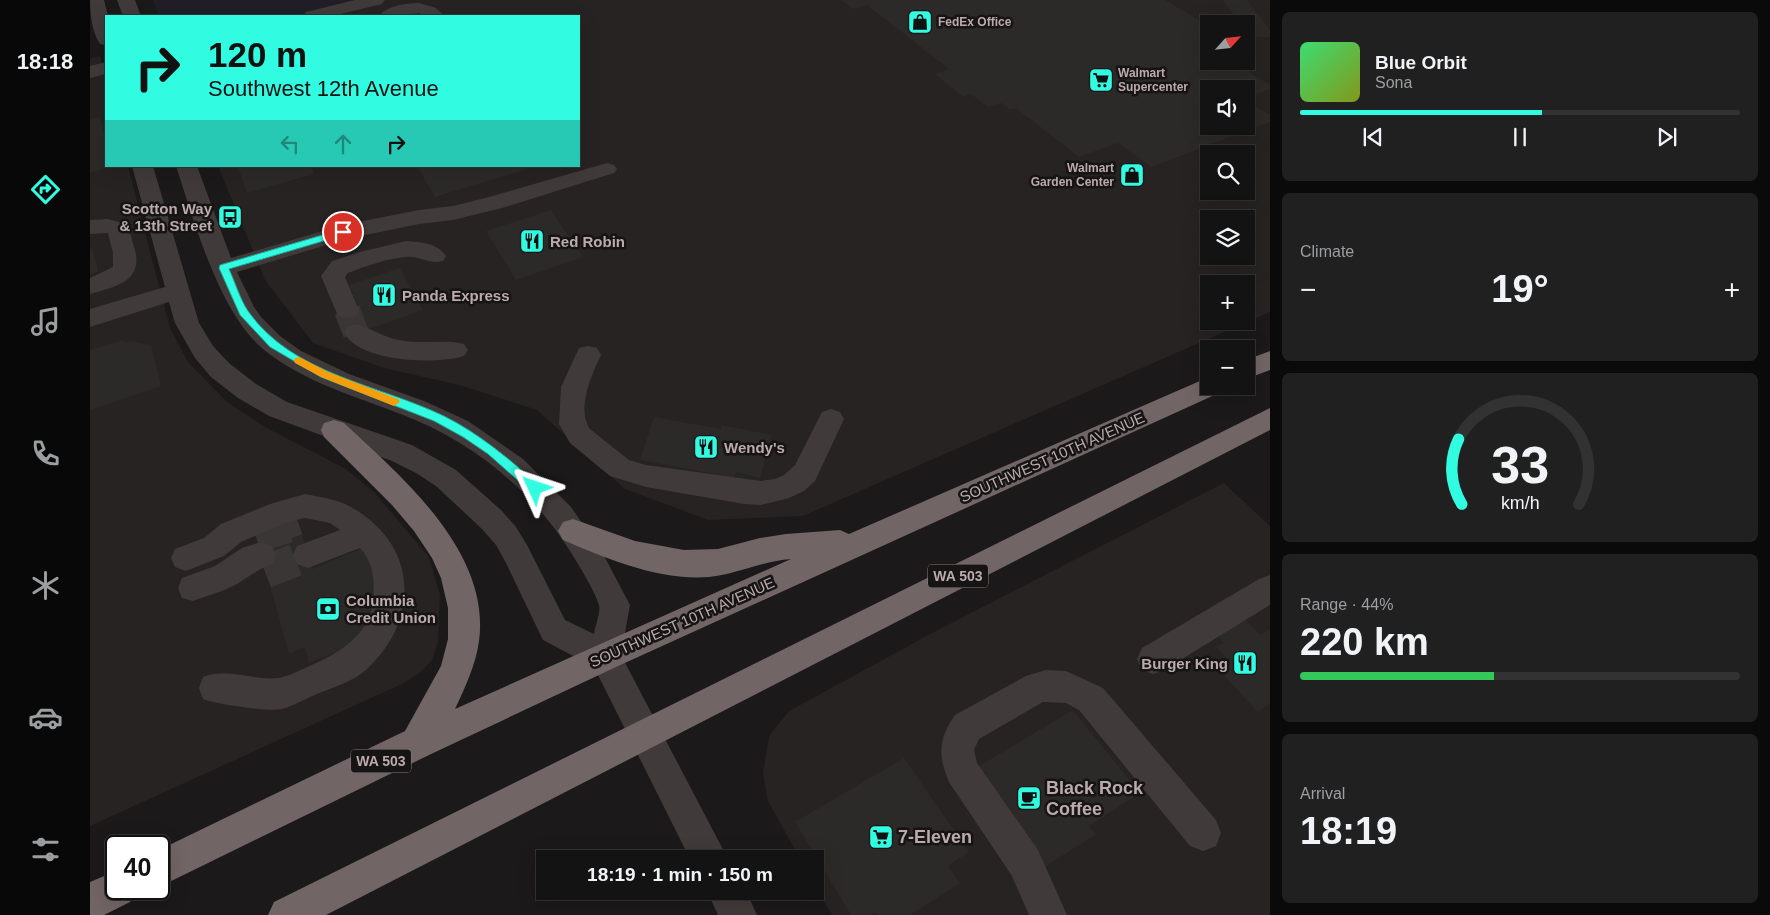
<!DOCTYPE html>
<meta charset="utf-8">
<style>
:root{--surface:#141313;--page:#212021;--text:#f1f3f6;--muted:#9d9ea0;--line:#333233;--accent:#31fce2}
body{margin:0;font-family:Helvetica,sans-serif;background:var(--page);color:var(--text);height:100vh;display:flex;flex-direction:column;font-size:19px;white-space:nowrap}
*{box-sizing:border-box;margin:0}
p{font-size:16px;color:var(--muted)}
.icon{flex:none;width:28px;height:28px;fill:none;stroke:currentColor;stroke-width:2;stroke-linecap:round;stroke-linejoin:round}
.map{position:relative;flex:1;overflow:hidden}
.side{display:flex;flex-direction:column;gap:12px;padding:12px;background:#0b0a0a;width:500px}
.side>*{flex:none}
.guide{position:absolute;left:15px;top:15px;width:475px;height:152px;border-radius:0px;box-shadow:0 5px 20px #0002,0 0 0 1px var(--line);background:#31fce2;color:#111;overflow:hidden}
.needle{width:32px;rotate:63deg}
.controls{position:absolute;left:1110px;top:15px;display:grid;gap:10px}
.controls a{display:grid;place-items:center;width:55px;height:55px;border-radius:0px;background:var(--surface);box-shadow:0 5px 20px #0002,0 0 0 1px var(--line);font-size:25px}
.speed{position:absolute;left:15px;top:835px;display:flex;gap:10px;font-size:25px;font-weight:700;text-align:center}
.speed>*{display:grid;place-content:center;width:65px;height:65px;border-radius:50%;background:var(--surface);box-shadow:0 5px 20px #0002,0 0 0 1px var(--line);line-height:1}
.speed .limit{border:2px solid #111;border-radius:8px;background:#fff;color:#111}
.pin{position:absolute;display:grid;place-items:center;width:42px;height:42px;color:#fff;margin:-21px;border:2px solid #fff;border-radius:50%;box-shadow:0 1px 5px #0007}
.me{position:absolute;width:55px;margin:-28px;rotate:312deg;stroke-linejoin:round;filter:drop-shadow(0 0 4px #0008)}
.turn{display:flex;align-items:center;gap:18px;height:105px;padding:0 20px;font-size:22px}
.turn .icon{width:65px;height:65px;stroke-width:2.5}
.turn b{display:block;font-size:35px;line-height:42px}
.lanes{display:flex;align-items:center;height:48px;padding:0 20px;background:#0003;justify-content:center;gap:25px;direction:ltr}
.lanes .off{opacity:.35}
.big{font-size:38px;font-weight:800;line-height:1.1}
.side .tile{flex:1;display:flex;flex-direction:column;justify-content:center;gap:8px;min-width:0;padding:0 18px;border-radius:8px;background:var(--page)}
.side .dial{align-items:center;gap:0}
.dial svg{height:130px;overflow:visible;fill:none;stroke:var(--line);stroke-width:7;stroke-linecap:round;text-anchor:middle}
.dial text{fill:var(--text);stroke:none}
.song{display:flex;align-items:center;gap:15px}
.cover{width:60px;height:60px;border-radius:8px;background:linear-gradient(135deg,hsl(140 70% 55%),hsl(70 70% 35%))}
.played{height:5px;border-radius:2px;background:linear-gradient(90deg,var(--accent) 55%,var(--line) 55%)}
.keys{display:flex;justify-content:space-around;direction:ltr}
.heat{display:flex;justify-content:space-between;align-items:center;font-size:28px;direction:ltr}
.charge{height:8px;border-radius:4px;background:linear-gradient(90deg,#34c759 44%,var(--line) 0)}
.trip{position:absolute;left:446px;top:850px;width:288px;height:50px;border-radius:0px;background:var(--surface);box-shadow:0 5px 20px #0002,0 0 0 1px var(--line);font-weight:800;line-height:50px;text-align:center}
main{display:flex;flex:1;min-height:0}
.tabs{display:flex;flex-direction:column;width:90px;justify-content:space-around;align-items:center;background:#080808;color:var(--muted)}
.tabs .icon{width:35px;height:35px}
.tabs .current{color:var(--accent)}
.tabs b{font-size:22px;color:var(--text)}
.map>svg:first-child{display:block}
.built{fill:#262322;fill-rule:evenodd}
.green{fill:#211e27}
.building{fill:#2c2a29}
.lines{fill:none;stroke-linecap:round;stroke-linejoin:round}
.minor-tunnel-far1{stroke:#3b3636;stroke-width:26;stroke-dasharray:26 12;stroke-linecap:butt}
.minor-tunnel{stroke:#3b3636;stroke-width:33;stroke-dasharray:33 17;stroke-linecap:butt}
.minor{fill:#413a3a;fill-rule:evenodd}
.highway{fill:#726566;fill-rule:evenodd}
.route{fill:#31fce2;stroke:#20a493}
.slow{fill:#f59e0b}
.labels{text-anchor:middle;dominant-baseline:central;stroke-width:5;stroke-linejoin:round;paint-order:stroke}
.far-poi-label{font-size:12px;font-weight:bold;fill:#bcabac;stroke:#161414;text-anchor:start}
.shield{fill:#161414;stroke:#8a7e7e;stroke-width:1}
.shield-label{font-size:14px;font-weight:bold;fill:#bcabac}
.poi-label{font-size:15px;font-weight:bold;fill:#bcabac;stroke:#161414;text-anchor:start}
.street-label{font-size:15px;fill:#bcabac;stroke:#161414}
.near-poi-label{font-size:18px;font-weight:bold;fill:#bcabac;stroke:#161414;text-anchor:start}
</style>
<main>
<nav class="tabs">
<b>18:18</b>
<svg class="icon current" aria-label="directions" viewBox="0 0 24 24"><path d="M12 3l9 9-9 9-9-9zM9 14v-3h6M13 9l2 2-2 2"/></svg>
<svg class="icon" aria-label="music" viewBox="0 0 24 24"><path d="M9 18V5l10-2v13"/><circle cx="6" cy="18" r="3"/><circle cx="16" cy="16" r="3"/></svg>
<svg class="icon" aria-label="phone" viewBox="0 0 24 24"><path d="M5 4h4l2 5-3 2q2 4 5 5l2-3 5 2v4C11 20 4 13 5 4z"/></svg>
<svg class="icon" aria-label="climate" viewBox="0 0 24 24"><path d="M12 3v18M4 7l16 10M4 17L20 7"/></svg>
<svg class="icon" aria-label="car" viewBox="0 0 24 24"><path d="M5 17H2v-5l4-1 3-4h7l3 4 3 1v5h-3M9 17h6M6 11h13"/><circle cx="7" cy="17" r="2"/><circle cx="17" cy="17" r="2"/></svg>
<svg class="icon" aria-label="filters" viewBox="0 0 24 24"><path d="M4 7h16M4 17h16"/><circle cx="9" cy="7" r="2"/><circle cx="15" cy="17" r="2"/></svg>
</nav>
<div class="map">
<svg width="1180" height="915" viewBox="0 0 1180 915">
<rect width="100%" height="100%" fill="#1b1919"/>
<path class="built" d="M 266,0 L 1180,0 L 1180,312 L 713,516 L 618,520 L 535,489 L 447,410 L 369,385 L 294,368 L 223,343 L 175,280 L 128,166 L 489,166 L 489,16 L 199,16 ZM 1119,24 L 1156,24 L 1156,61 L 1119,61 ZM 1119,89 L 1156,89 L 1156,126 L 1119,126 ZM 1119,154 L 1156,154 L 1156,191 L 1119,191 ZM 1119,219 L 1156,219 L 1156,256 L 1119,256 ZM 1119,284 L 1156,284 L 1156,321 L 1119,321 Z
M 10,56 L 16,80 L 16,166 L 38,166 L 80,328 L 98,362 L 137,402 L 175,427 L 256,469 L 284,492 L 339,557 L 350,595 L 348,642 L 342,660 L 331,672 L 312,684 L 0,826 L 0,59 Z
M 1134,483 L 1180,526 L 1180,915 L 742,915 L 725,885 L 725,859 L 710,859 L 678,801 L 673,773 L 679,736 L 699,711 L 842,633 Z"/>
<path class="green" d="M 63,0 L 268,0 L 200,16 L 69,16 Z"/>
<path class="building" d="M 751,0 L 1075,0 L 1119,26 L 1119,61 L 1141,61 L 1180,85 L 1180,89 L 1156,98 L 1156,89 L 1119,89 L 1119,126 L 1156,126 L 1156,101 L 1180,115 L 1180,122 L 1061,167 L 1028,143 L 989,157 L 926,108 L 920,110 L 911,103 L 898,107 L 881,94 L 873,97 L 845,74 L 859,69 L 777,5 L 763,9 Z
M 1133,0 L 1157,0 L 1180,30 L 1180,37 L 1161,37 L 1156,31 L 1156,24 L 1151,24 Z
M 10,117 L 16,143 L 16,162 L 15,163 L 16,168 L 0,173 L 0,119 Z
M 148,166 L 221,166 L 224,174 L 157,193 Z
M 327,166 L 444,166 L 444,167 L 345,197 Z
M 461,210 L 493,257 L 426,280 L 396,231 Z
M 3,248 L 8,272 L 0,274 L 0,249 Z
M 310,268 L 333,310 L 259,336 L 248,313 L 268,306 L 259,285 Z
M 33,340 L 34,343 L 40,341 L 61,345 L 71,386 L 0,410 L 0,350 Z
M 564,417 L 631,429 L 631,425 L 682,435 L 670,478 L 646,472 L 645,478 L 550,460 Z
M 205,512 L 222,569 L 275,547 L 296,579 L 274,640 L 219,663 L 215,647 L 199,654 L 164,528 Z
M 1155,619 L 1170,635 L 1180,629 L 1180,704 L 1168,712 L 1125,666 L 1137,659 L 1126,647 L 1134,643 L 1127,636 Z
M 983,710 L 1050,793 L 999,826 L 1006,834 L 951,869 L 881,771 Z
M 814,758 L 879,852 L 858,866 L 870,883 L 820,915 L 787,915 L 786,912 L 781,915 L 761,915 L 705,822 Z"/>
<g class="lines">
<path class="minor-tunnel-far1" d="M 257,310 L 266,333
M 194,527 L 208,522"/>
<path class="minor-tunnel" d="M 166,537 L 198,526
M 175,572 L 218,555"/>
<path class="minor" d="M 0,0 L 14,0 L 18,16 L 16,16 L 16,45 L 10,44 C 2,32 0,14 0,0 Z
M 27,0 L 45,0 L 51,16 L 33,16 Z
M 265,0 L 295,0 L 292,4 L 242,16 L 213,16 L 216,12 Z
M 329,3 L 346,8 L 354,16 L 335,16 L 329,13 L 312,16 L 289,16 C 296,6 317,3 329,3 Z
M 16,62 L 16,74 L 0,78 L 0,66 Z
M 517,163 L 524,165 L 527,169 L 524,173 L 412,208 L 363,220 L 329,224 L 256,239 L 147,272 L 164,307 L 171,317 L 190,336 L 211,351 L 259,374 L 334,401 L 378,421 L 433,459 L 481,507 L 511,550 L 540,605 L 531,655 L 638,859 L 600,859 L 504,667 L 453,640 L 416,563 L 406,545 L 392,529 L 346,486 L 326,473 L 302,461 L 179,416 L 148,398 L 121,377 L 105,358 L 85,323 L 79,302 L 0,327 L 0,309 L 75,287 L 42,166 L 63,166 L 109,323 L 123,346 L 139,363 L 166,384 L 197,402 L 322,445 L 366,470 L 412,511 L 426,527 L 437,545 L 475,620 L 504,634 C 505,626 511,612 509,605 C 505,591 488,564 480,551 C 441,489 381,441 313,415 C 265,396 213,382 173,349 C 129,312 104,221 86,166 L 107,166 L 141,258 L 253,225 L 329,210 L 363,206 L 399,197 Z
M 18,219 L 36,224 C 41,232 42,241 45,250 C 53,282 25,287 0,294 L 0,278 L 23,267 L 23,253 L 18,233 L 0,234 L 0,220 Z
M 316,241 C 330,242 348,243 356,256 L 353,261 C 339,265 329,255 315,257 C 296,259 276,266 258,273 L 255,277 L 269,310 L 266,316 L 257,318 L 248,316 L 231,276 L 242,261 L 270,252 Z
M 266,324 C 283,329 296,339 315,341 C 333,344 358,339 374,344 L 378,350 L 374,356 C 345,365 270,362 254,333 L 257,327 Z
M 498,346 L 507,348 L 511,355 C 502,374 486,409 500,429 L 539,460 L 556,465 L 671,481 L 685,479 L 694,475 L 705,465 L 732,412 L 741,409 L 750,412 L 754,419 L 725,481 L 714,491 L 699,498 L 671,505 L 654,504 L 556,487 L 520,476 L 480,443 L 469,424 L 471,387 L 489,348 Z
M 215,494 C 229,497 246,499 259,506 C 327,542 332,618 277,669 C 263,682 243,687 227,694 C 215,699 203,706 192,709 C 180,712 125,704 113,699 L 109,688 L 113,677 C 139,667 163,681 188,678 C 196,677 206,672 213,669 C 243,656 280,638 283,601 C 285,581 284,563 270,548 L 218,568 L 207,564 L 203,555 L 207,546 L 250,530 L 240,523 L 215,518 L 195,523 L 151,542 L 134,556 L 96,571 L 85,567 L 81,558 L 85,549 L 114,538 L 131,524 L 180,504 Z
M 171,542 L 182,546 L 186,555 L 182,564 C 168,569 159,577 147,584 C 134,591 117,596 103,601 L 92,598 L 88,588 L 92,578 L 125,566 L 152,548 Z
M 1180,575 L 1180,605 L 1074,670 L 1063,674 L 1052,670 L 1047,659 L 1052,648 L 1169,579 Z
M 956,670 L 976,671 L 1013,688 L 1126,820 L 1131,833 L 1126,846 L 1113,851 L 1100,846 L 989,710 L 976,703 L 953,702 L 889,739 L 884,750 L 887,763 L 948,850 L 977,915 L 939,915 L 922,876 L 859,782 C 848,756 848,739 865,715 L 936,676 Z
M 617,891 L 656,891 L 667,915 L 628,915 Z"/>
<path class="highway" d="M 1180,351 L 1180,370 L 1156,379 L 1156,360 Z
M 1119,377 L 1119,386 L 1133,386 L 1129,393 L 526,667 L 339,755 L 69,887 L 69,850 L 315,731 L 351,666 L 358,639 L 358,608 L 351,578 L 342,558 L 324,531 L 302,505 L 234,437 L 231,430 L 234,423 L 244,420 L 254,423 C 312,477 401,552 389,641 C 386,664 375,688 365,709 L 701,559 C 673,561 647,574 619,577 C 569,581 518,559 473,540 L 468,531 L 473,522 L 483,519 L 545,541 L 594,550 L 628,549 L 670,538 L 696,534 L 750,530 L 759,534 Z
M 1180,408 L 1180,430 L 236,915 L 178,915 L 184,902 Z
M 26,871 L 26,889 L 46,889 L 40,902 L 14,915 L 0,915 L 0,882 Z"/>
</g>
<path class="route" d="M 253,229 L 258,232 L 257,234 L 139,269 C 145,282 150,299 158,311 C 203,375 288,384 354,416 C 390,434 419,459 449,485 L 451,488 L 449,492 L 441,492 L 398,454 L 373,437 L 344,421 L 231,377 L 180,347 L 150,315 L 129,268 L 130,265 Z"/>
<path class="slow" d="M 209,357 L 238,372 L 308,399 L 310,402 L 304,406 L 231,377 L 205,363 L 204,361 L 205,358 Z"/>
<defs>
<symbol id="shop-square" viewBox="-11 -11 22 22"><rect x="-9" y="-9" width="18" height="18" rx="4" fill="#31fce2" stroke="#161414"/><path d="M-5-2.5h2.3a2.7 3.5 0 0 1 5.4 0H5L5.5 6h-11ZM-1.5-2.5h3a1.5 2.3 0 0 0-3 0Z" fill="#111"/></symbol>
<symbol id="supermarket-square" viewBox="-11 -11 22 22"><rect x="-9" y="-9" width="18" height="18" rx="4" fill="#31fce2" stroke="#161414"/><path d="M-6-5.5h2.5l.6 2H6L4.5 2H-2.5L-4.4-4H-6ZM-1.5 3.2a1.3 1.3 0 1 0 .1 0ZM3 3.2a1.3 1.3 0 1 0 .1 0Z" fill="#111"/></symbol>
<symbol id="bus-square" viewBox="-11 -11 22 22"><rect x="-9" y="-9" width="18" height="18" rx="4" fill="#31fce2" stroke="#161414"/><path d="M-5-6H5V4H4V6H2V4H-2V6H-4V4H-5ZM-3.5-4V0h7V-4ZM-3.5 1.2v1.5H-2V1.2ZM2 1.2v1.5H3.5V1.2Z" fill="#111"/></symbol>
<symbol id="restaurant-square" viewBox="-11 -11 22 22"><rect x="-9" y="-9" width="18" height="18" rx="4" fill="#31fce2" stroke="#161414"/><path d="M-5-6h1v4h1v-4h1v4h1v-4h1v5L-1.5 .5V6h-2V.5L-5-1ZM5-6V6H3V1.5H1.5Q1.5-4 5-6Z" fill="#111"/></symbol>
<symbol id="bank-square" viewBox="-11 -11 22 22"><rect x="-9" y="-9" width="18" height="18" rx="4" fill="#31fce2" stroke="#161414"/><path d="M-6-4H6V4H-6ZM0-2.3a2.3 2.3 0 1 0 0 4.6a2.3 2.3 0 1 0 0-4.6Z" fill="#111"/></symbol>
<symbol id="cafe-square" viewBox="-11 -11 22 22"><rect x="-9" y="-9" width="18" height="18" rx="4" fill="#31fce2" stroke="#161414"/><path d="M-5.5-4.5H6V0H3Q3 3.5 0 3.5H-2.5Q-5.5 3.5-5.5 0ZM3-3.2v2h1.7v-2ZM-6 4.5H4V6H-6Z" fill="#111"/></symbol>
</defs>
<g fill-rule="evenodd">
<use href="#shop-square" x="816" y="8" width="28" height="28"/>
<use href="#supermarket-square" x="997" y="66" width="28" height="28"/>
<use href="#shop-square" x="1028" y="161" width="28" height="28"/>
<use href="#bus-square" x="126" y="203" width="28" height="28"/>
<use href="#restaurant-square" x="428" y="227" width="28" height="28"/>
<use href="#restaurant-square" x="280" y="281" width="28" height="28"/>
<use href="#restaurant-square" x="602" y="433" width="28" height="28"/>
<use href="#bank-square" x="224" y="595" width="28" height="28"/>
<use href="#restaurant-square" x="1141" y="649" width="28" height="28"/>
<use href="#cafe-square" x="925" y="784" width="28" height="28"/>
<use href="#supermarket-square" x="777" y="823" width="28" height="28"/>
</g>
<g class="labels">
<g class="far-poi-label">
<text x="848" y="22">FedEx Office</text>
<text x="1028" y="73">Walmart<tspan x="1028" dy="14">Supercenter</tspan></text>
<text x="1024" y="168" text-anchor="end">Walmart<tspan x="1024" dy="14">Garden Center</tspan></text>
</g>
<g class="shield">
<rect x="838" y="564.5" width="60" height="23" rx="4"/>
<rect x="261" y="749.5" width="60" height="23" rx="4"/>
</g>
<g class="shield-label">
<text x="868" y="576">WA 503</text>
<text x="291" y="761">WA 503</text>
</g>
<g class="poi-label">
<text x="122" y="208" text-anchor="end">Scotton Way<tspan x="122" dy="17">&amp; 13th Street</tspan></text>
<text x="460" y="241">Red Robin</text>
<text x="312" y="295">Panda Express</text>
<text x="634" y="447">Wendy's</text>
<text x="256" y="600">Columbia<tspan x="256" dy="17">Credit Union</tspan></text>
<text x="1138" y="663" text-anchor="end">Burger King</text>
</g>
<g class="street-label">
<text transform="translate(962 457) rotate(-24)">SOUTHWEST 10TH AVENUE</text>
<text transform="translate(592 622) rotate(-24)">SOUTHWEST 10TH AVENUE</text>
</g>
<g class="near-poi-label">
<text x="956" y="788">Black Rock<tspan x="956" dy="21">Coffee</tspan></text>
<text x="808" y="837">7-Eleven</text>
</g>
</g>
</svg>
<div class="controls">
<a><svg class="needle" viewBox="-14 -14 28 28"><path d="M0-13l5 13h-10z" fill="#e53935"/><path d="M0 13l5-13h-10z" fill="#9d9ea0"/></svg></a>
<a><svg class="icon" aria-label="sound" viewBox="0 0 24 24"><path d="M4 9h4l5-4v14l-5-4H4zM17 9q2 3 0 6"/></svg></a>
<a><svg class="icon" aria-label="search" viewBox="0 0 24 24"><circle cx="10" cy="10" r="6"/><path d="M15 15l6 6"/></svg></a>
<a><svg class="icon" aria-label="layers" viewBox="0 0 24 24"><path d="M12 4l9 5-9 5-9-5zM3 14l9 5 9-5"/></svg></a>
<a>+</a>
<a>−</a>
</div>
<div class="speed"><div class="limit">40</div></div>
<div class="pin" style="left:253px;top:232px;background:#d93025"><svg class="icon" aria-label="arrive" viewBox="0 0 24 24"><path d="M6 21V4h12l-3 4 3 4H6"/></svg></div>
<svg class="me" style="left:445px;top:488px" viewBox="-20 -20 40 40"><path d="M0-17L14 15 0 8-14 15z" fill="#31fce2" stroke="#fff" stroke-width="4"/></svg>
<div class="trip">18:19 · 1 min · 150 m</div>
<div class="guide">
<div class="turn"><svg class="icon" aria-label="right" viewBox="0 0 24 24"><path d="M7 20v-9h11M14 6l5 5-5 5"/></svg><div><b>120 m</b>Southwest 12th Avenue</div></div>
<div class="lanes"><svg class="icon off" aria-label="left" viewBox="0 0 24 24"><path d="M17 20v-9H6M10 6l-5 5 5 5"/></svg><svg class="icon off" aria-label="ahead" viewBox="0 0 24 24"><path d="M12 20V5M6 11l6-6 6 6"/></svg><svg class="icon" aria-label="right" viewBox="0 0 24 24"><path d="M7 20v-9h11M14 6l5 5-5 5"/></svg></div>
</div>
</div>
<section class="side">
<div class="tile">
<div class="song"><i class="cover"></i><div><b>Blue Orbit</b><p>Sona</p></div></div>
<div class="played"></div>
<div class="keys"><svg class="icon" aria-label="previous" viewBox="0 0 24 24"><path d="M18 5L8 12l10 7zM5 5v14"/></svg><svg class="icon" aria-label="pause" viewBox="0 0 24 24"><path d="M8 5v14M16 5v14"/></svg><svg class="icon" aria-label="next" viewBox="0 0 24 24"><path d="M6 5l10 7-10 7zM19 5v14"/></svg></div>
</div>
<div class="tile"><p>Climate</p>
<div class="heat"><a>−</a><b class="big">19°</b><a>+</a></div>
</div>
<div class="tile dial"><svg viewBox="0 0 100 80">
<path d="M14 69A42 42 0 1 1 86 69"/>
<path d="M14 69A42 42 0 0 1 12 29" stroke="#31fce2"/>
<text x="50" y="56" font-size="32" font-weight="700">33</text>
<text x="50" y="72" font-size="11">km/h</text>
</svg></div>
<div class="tile"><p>Range · 44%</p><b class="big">220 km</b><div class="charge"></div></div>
<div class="tile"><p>Arrival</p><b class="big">18:19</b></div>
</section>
</main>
